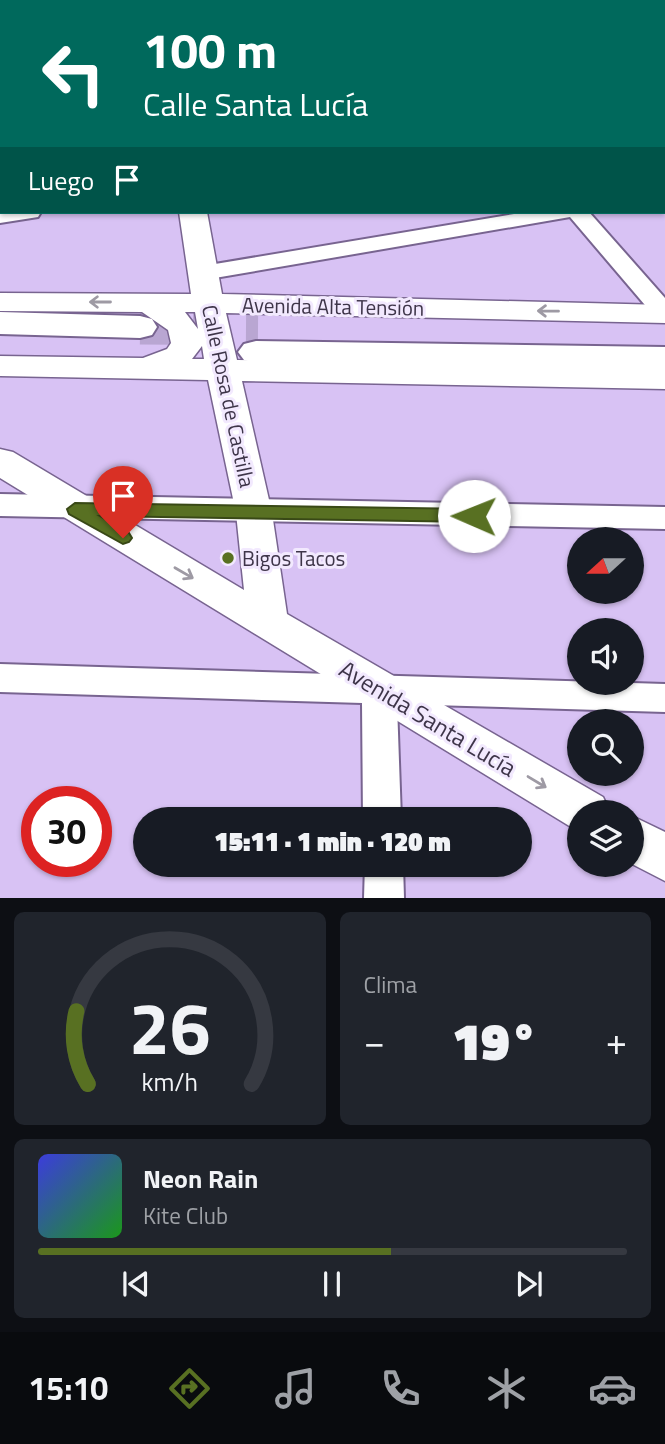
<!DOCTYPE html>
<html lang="es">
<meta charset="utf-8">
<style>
:root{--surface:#171b24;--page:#20242c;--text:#f1f3f6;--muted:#9ea1a6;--line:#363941;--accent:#587022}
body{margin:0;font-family:"Titillium Web",sans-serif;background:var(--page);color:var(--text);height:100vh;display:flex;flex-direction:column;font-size:26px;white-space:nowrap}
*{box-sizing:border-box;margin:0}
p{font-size:23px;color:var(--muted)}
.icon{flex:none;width:38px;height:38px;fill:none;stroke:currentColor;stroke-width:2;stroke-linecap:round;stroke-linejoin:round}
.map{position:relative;height:898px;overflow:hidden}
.panel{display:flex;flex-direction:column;gap:14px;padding:14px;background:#0d0f14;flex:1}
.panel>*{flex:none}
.guide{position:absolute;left:0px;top:0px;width:665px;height:214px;box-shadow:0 2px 5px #0004;background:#00695c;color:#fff;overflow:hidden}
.needle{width:46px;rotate:249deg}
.controls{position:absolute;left:567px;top:527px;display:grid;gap:14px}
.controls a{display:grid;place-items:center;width:77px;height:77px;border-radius:50%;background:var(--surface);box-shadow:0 2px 5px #0004;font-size:35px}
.speed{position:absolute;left:21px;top:786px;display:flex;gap:14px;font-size:35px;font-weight:700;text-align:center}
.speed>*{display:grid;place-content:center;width:91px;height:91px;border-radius:50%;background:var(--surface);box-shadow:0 2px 5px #0004;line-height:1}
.speed .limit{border:10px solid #d22;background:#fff;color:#111}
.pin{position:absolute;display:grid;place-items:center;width:60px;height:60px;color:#fff;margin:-72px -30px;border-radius:50% 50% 50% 0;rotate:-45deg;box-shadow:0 0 7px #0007}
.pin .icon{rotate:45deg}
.me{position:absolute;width:77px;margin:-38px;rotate:271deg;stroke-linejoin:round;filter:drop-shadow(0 0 5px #0008)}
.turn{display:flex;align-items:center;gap:24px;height:147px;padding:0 28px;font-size:32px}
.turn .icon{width:91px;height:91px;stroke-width:2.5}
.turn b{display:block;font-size:49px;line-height:60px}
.then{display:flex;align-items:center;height:66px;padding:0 28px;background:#0003;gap:14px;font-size:26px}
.big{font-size:52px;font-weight:800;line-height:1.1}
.panel .widget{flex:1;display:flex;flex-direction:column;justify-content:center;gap:10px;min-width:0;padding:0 24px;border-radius:10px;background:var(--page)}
.panel .dial{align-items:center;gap:0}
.dial svg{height:182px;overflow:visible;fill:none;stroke:var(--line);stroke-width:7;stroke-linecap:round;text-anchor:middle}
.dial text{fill:var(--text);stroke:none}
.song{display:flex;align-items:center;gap:21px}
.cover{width:84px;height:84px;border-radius:10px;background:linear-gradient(135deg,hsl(240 70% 55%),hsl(120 70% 35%))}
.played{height:7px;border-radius:4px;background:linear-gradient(90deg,var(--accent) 60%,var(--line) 60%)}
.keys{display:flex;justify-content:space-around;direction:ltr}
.heat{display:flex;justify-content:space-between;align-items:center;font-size:38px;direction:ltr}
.panel .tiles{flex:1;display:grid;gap:14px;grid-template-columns:1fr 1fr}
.widget:last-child{grid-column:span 2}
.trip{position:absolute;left:133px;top:807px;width:399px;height:70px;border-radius:35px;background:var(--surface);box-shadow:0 2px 5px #0004;font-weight:800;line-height:70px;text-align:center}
.menu{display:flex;height:112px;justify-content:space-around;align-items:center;background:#090b0e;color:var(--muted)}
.menu .icon{width:49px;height:49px}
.menu .active{color:var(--accent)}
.menu b{font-size:32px;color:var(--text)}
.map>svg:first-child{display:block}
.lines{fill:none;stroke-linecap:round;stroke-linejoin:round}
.secondary-tunnel{stroke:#b9a6d2;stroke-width:35;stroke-dasharray:35 18;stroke-linecap:butt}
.minor-casing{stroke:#786490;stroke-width:4}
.tertiary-casing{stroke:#786490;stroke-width:3}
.secondary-casing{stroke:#786490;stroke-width:4}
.minor{fill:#fff;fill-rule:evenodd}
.tertiary{fill:#fff;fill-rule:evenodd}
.secondary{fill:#fff;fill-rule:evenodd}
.oneway{stroke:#9e9aa4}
.route{fill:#587022;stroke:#394916;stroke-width:2}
.poi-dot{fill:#587022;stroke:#f2e9fe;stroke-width:2.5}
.labels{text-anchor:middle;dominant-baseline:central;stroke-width:6;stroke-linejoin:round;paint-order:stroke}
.street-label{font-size:21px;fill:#3e3549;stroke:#f2e9fe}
.poi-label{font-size:21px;fill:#3e3549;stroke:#f2e9fe;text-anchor:start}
.near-street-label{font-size:24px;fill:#3e3549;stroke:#f2e9fe}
</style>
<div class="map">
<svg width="665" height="898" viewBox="0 0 665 898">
<rect width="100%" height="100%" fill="#d8c2f4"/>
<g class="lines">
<path class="secondary-tunnel" d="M 140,327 L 258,328"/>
<defs>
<path id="minor" d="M 86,0 L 115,0 L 85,2 Z
M 505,0 L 533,0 L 504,2 Z
M 0,8 L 2,8 L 2,18 L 0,18 Z
M 663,34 L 665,34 L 663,45 Z
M 2,61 L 2,73 L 0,74 L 0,62 Z
M 663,102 L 665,102 L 665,114 L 663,114 Z
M 0,128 L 2,128 L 2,140 L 0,140 Z
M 665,187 L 665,201 L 663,201 L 663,188 Z
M 0,209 L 2,212 L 41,212 L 38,217 L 0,223 Z
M 526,212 L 589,212 L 665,298 L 665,321 L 656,318 L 570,217 L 203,280 L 195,278 L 191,273 L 195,268 L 203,266 Z
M 0,494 L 665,507 L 665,529 L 0,516 Z
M 0,664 L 665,684 L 665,712 L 397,704 L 401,819 L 363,819 L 362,703 L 0,692 Z
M 365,864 L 403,864 L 404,898 L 364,898 Z"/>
<path id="tertiary" d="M 134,0 L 156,0 L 156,2 L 135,2 Z
M 556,0 L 578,0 L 579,2 L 558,2 Z
M 663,86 L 665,86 L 665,102 L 663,102 Z
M 179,212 L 207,212 L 222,294 L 665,305 L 665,323 L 226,313 L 237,360 L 665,367 L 665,389 L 242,381 L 272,513 L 287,614 L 603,797 L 610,812 L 579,812 L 579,830 L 571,827 L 0,478 L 0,449 L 13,452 L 244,590 L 236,513 L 208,380 L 0,376 L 0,356 L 143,358 L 167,349 L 171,343 L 168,330 L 142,312 L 0,311 L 0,293 L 191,294 ZM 185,312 L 195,312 L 198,329 ZM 202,346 L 204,359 L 192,359 Z
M 632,816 L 665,832 L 665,881 L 632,864 Z"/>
<path id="secondary" d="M 0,312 L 140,316 L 152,319 L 157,327 L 152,335 L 140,338 L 0,334 Z
M 256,341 L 665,347 L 665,369 L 256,363 L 244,360 L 238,352 L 244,344 Z"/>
</defs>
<use href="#minor" class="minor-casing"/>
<use href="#tertiary" class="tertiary-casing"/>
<use href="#secondary" class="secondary-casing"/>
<use href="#minor" class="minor"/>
<use href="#tertiary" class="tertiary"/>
<use href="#secondary" class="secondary"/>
</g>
<defs><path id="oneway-shaft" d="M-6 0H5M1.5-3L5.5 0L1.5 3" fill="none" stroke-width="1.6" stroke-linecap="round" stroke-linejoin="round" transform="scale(1.75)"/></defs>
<g class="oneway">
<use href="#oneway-shaft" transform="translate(100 302) rotate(-180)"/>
<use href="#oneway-shaft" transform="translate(548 311) rotate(-179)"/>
<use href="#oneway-shaft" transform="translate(184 573) rotate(30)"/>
<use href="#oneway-shaft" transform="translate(537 782) rotate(31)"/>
</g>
<path class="route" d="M 75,503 L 474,509 L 482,516 L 474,522 L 100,516 L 129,533 L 132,538 L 129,542 L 123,544 L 69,514 L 67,509 Z"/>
<circle class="poi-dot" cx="228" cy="558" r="7"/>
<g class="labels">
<g class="street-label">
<text transform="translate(333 306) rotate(1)">Avenida Alta Tensión</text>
<text transform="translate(229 396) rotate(78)">Calle Rosa de Castilla</text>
</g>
<g class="poi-label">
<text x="242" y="558">Bigos Tacos</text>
</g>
<g class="near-street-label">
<text transform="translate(428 718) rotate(31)">Avenida Santa Lucía</text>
</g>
</g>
</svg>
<div class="controls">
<a><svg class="needle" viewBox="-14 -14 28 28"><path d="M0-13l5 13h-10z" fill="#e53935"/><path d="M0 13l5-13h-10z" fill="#9ea1a6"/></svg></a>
<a><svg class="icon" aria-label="sound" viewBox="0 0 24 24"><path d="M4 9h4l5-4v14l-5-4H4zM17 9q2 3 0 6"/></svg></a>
<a><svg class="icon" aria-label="search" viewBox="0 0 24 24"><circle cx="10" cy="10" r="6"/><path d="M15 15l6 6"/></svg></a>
<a><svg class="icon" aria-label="layers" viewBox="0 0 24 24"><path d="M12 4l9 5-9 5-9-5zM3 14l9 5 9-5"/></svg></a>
</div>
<div class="speed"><div class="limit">30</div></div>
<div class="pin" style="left:123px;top:538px;background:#d93025"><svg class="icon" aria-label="arrive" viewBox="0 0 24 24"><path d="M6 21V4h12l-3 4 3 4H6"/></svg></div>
<svg class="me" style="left:474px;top:516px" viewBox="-20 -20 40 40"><circle r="19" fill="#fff"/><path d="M0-13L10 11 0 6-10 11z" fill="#587022"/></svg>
<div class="trip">15:11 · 1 min · 120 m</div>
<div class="guide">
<div class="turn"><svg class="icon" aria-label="left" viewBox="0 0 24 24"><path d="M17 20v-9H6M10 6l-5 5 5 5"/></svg><div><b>100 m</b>Calle Santa Lucía</div></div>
<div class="then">Luego<svg class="icon" aria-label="arrive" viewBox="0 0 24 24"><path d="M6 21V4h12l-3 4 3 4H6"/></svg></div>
</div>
</div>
<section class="panel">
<div class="tiles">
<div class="widget dial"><svg viewBox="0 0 100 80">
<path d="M14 69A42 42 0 1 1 86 69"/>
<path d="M14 69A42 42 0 0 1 9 37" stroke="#587022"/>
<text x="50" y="56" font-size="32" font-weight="700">26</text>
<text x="50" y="72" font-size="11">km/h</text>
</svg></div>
<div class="widget"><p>Clima</p>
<div class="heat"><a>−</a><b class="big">19°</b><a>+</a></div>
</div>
<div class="widget">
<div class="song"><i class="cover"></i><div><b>Neon Rain</b><p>Kite Club</p></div></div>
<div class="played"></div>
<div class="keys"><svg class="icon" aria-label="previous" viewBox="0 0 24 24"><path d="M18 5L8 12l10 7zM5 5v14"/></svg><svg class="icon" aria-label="pause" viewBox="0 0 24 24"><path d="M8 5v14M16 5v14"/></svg><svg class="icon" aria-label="next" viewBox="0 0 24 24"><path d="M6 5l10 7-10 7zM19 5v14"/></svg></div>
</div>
</div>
</section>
<nav class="menu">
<b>15:10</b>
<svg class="icon active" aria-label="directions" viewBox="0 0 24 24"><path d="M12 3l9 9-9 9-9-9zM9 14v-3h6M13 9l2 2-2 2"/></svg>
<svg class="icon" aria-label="music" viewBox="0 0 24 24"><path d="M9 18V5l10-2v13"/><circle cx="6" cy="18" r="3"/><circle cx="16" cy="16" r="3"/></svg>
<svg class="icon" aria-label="phone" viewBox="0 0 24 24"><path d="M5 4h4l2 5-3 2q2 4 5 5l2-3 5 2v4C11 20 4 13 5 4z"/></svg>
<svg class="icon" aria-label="climate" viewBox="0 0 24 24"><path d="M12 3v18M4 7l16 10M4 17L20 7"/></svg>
<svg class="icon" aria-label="car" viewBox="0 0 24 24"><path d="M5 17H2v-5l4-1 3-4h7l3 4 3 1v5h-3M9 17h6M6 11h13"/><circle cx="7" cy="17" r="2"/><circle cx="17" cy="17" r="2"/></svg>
</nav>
